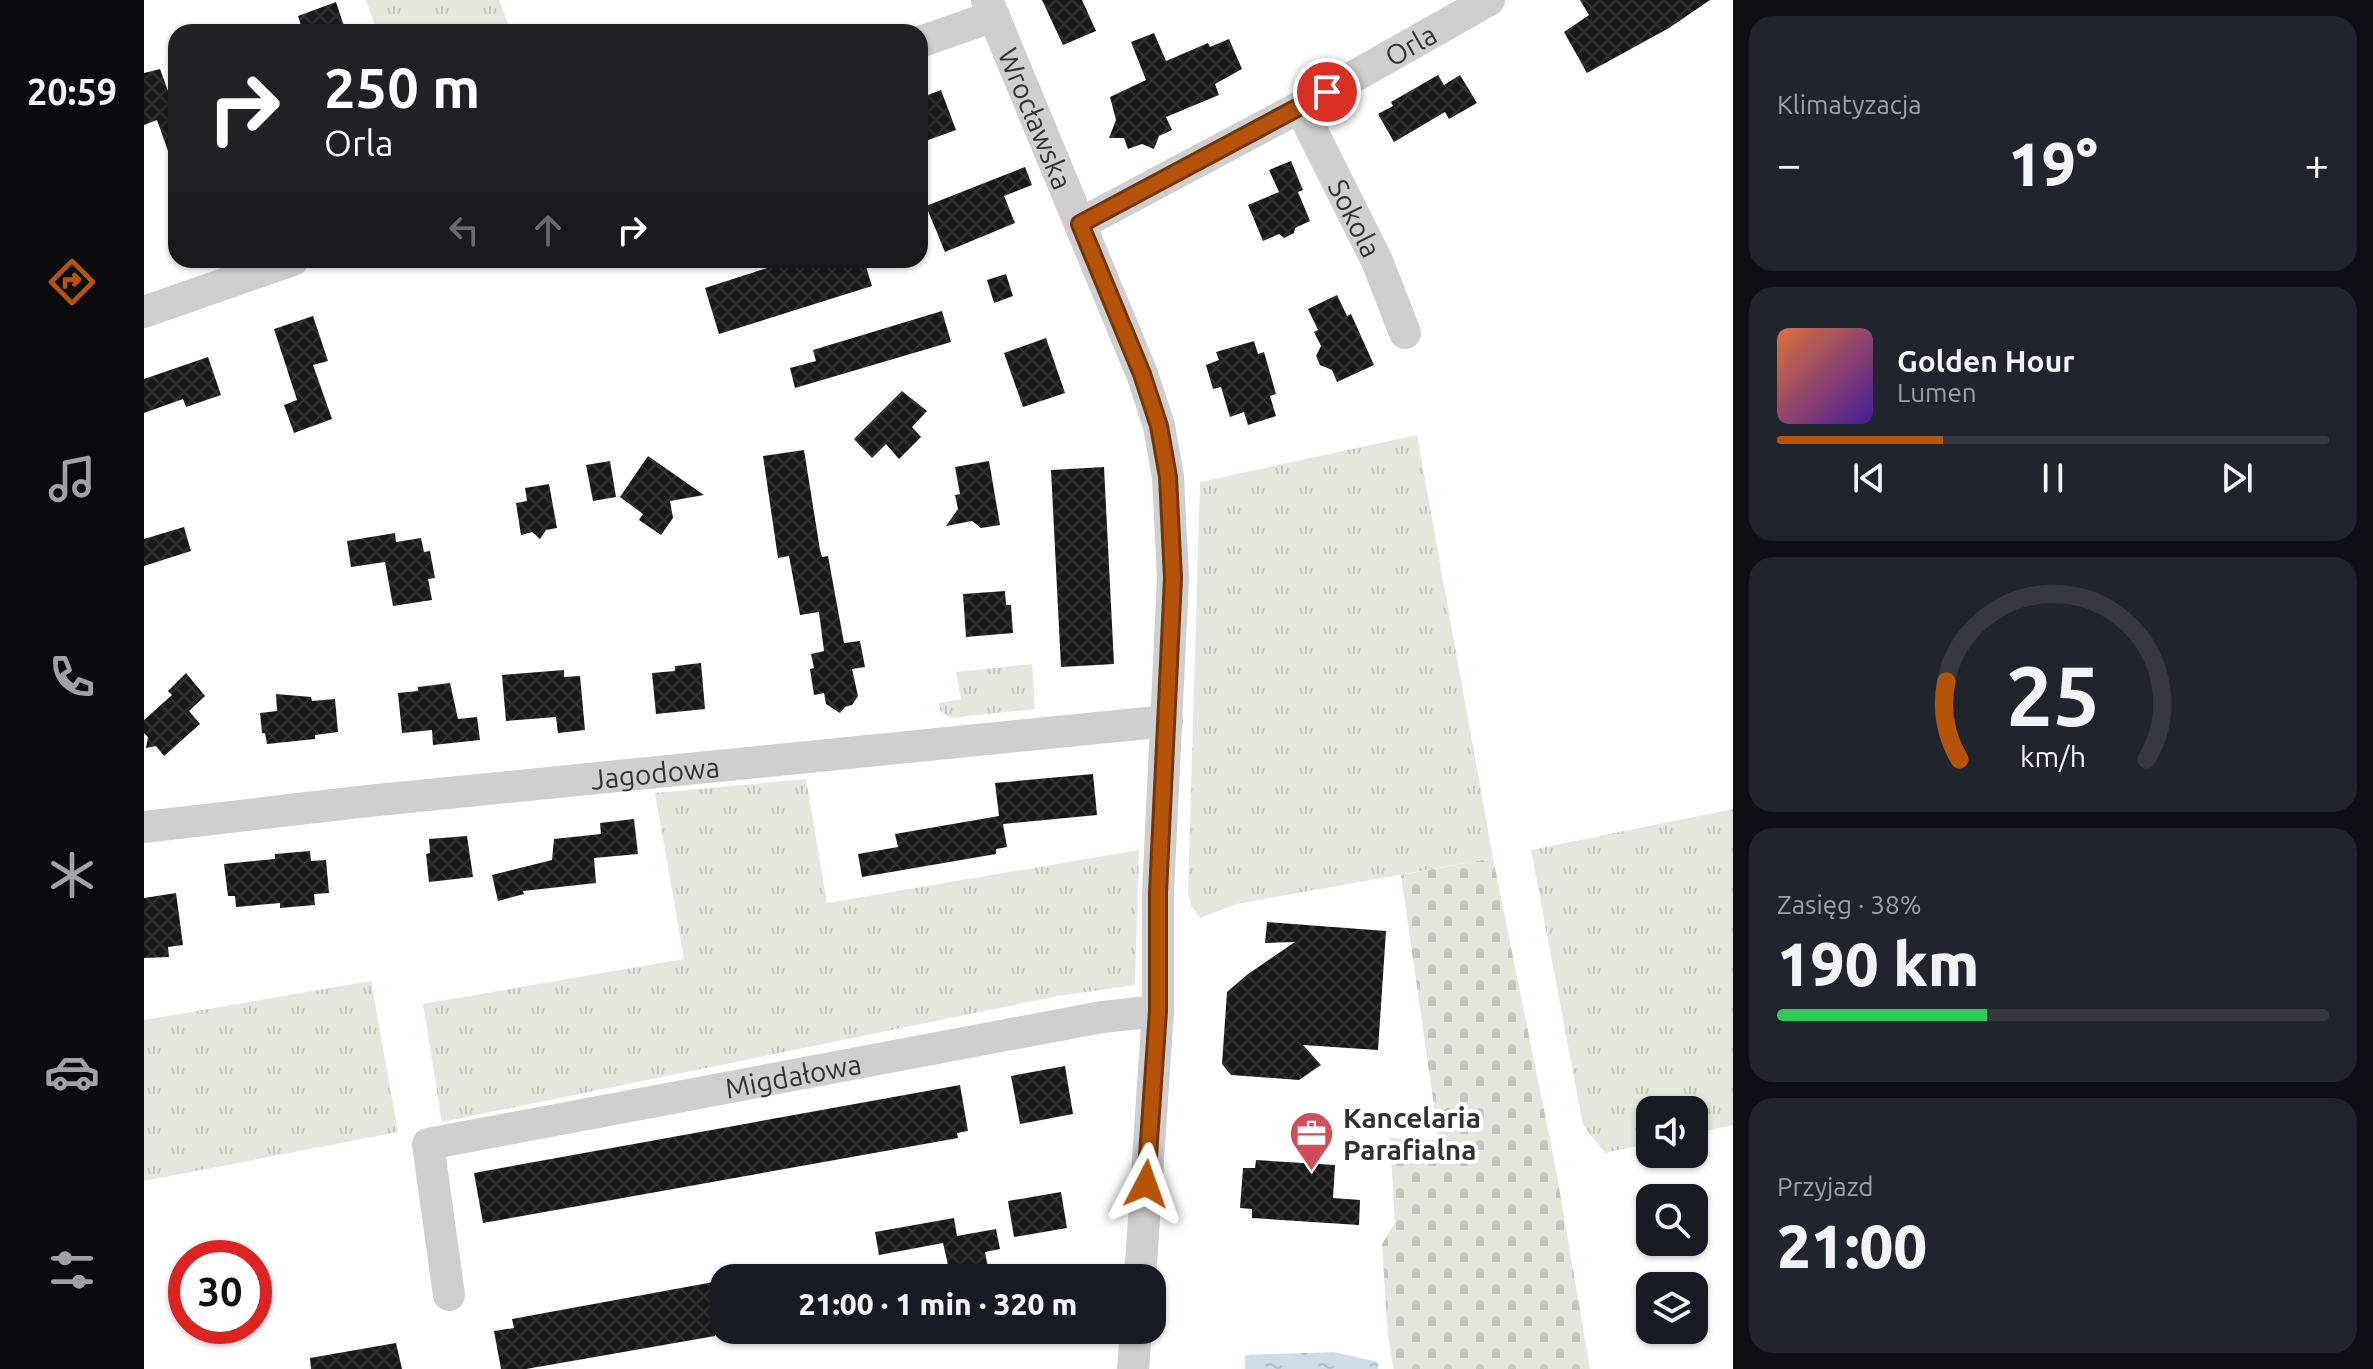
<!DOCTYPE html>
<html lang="pl">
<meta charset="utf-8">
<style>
:root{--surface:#171b24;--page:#20242c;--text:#f1f3f6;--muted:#9ea1a6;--line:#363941;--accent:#b45309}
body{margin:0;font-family:Ubuntu,sans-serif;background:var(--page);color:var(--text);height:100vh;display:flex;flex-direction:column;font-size:30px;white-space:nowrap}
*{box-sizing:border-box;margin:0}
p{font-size:26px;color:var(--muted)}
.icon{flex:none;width:44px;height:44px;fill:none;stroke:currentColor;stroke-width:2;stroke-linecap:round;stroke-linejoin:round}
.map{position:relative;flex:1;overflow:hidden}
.panel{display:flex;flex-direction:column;gap:16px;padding:16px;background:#0d0f14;width:640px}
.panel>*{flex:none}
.top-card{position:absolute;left:24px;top:24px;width:760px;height:244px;border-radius:24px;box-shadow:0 2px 6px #0004;background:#202124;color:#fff;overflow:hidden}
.controls{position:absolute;left:1492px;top:1096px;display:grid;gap:16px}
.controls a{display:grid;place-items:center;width:72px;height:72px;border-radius:16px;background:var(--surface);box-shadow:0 2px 6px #0004;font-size:40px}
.speed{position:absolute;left:24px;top:1240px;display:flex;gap:16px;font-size:40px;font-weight:700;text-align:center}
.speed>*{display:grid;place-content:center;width:104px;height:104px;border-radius:50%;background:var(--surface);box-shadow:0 2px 6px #0004;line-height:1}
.speed .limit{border:12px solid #d22;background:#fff;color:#111}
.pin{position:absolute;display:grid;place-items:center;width:68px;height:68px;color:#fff;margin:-34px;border:4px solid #fff;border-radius:50%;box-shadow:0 2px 8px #0007}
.me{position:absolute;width:88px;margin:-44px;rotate:4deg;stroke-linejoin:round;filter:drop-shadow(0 0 6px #0008)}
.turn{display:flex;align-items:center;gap:28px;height:168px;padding:0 24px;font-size:36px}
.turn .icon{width:104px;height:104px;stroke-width:2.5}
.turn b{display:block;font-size:56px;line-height:68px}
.lanes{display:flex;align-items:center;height:76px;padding:0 24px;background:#0003;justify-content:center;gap:40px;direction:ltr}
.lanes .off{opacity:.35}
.big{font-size:60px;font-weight:800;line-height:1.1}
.panel .tile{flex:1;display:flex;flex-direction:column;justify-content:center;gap:12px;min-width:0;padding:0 28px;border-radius:24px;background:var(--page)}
.panel .dial{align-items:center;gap:0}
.dial svg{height:208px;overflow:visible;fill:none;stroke:var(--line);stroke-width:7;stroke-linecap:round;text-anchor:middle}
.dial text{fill:var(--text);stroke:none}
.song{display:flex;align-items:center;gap:24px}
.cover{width:96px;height:96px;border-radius:12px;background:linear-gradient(135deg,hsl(20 70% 55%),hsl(260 70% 35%))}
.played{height:8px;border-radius:4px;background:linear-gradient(90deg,var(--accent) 30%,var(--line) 30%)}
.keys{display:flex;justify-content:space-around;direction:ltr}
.heat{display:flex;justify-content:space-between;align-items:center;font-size:44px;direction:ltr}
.charge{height:12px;border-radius:6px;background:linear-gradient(90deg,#34c759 38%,var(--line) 0)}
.trip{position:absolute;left:566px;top:1264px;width:456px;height:80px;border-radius:24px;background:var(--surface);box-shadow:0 2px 6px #0004;font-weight:800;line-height:80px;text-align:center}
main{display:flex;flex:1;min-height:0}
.tabs{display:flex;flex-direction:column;width:144px;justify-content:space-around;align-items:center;background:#090b0e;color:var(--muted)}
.tabs .icon{width:56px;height:56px}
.tabs .on{color:var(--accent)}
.tabs b{font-size:36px;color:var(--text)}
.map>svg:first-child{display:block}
.grass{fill:url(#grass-tufts)}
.cemetery{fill:url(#cemetery-stones)}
.water{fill:url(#water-ripples)}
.building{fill:url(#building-cross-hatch)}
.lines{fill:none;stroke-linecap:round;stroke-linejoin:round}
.minor{stroke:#cfcfcf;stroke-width:32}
.route-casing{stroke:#753606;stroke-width:20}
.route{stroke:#b45309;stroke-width:14}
.labels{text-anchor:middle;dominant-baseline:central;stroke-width:8;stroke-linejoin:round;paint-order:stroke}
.street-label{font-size:28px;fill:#323232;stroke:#fff}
.poi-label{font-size:28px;font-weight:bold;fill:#323232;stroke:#fff;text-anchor:start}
</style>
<main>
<nav class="tabs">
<b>20:59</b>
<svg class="icon on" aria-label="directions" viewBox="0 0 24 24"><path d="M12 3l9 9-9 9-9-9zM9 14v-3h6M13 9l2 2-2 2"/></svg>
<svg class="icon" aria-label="music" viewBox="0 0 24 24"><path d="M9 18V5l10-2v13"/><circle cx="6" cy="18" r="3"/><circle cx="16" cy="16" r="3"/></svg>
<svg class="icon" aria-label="phone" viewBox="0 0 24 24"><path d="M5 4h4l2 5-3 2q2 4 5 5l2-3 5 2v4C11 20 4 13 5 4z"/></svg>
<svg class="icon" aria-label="climate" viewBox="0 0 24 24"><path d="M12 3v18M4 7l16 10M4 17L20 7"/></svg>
<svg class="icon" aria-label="car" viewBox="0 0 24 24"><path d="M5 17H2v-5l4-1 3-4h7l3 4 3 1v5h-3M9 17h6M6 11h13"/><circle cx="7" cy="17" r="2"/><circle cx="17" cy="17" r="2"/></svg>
<svg class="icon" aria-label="filters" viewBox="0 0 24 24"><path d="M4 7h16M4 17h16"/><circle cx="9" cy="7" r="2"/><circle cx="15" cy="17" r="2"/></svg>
</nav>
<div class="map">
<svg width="1589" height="1369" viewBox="0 0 1589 1369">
<defs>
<pattern id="grass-tufts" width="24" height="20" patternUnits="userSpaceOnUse" patternTransform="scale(2)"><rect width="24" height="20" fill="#e3e8dd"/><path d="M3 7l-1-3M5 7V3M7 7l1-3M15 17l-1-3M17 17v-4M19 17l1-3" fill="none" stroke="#c3c7be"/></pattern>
<pattern id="cemetery-stones" width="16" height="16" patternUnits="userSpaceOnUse" patternTransform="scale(2)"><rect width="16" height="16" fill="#e3e8dd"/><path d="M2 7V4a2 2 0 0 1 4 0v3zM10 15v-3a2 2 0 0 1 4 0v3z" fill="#c3c7be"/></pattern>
<pattern id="water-ripples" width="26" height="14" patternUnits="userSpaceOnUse" patternTransform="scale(2)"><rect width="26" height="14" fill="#cddee6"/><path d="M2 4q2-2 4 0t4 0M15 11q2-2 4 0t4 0" fill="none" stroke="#b0bfc6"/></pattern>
<pattern id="building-cross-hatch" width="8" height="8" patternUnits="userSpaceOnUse" patternTransform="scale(2)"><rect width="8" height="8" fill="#191919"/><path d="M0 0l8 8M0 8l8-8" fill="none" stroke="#323232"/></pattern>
</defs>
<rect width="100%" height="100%" fill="#fff"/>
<path class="grass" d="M 222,0 L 355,0 L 367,32 L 233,32 Z
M 1273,435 L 1349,858 L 1093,904 L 1056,918 L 1047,905 L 1044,894 L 1056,482 Z
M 888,664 L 891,709 L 806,718 L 796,710 L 795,703 L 817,699 L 812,672 Z
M 662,779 L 683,903 L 995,850 L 991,985 L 914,996 L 298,1122 L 279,1004 L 540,959 L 511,793 Z
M 1589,809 L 1589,1125 L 1550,1134 L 1550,1110 L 1506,1110 L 1506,1143 L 1461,1153 L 1439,1125 L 1387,850 Z
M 227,981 L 254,1132 L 0,1181 L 0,1020 Z"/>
<path class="cemetery" d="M 1349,858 L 1411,1164 L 1446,1369 L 1250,1369 L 1244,1338 L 1238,1244 L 1251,1223 L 1246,1138 L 1295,1141 L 1257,875 Z"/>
<path class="water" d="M 1190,1352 L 1234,1362 L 1234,1369 L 1101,1369 L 1101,1355 Z"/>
<path class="building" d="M 898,0 L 938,0 L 952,31 L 919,45 Z
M 1436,0 L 1566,0 L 1525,28 L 1443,73 L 1420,32 L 1445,15 Z
M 192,2 L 202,32 L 159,32 L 154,16 Z
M 1010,33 L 1022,61 L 1064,43 L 1066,47 L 1085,39 L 1098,69 L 1071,84 L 1075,95 L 1022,117 L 1028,130 L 1015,136 L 1010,149 L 998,144 L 984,149 L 980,138 L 965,138 L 972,120 L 966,97 L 1002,80 L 987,42 Z
M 16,69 L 32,113 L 32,164 L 29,165 L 13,120 L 0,125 L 0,73 Z
M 1294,75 L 1300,85 L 1316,75 L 1333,103 L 1305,119 L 1301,112 L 1250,142 L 1234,114 L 1249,106 L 1247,102 Z
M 797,90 L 812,130 L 776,143 L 776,98 Z
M 1147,161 L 1159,190 L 1154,192 L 1166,221 L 1151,228 L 1150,233 L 1140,238 L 1135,234 L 1119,241 L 1104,205 L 1135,192 L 1125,170 Z
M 881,167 L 888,185 L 860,196 L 871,223 L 801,252 L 782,206 Z
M 648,260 L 720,260 L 728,286 L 575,334 L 561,288 Z
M 862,274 L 869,296 L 850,303 L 843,280 Z
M 1193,295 L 1203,316 L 1207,314 L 1230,365 L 1193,382 L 1188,370 L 1176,365 L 1172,356 L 1177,346 L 1170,332 L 1174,330 L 1164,309 Z
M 798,311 L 807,342 L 651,388 L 646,368 L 672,361 L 669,350 Z
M 169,316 L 184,361 L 169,365 L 188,419 L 150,433 L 140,405 L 153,400 L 130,329 Z
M 902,338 L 921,393 L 879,407 L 860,353 Z
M 1110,341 L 1114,354 L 1120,352 L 1132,394 L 1126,396 L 1132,416 L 1104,425 L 1100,412 L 1086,417 L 1077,387 L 1069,389 L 1062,365 L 1075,360 L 1072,352 Z
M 64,357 L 77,395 L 42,407 L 39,399 L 0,413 L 0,379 Z
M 758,391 L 783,411 L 768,427 L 777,437 L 755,459 L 742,444 L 728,458 L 710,439 Z
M 660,450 L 676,550 L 678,557 L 684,556 L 700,643 L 716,641 L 721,667 L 708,669 L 714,696 L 708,705 L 701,707 L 696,713 L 682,704 L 680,693 L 670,695 L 666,669 L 670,668 L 667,654 L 680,651 L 675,612 L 656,615 L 645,556 L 634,558 L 619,456 Z
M 504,456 L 560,495 L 526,501 L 529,518 L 517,535 L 495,520 L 499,514 L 476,497 Z
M 466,461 L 472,497 L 449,501 L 442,465 Z
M 845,461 L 856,525 L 837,528 L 828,521 L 802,526 L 814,509 L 811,495 L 816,494 L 811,467 Z
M 960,467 L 970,664 L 917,667 L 907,470 Z
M 405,484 L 413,528 L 402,530 L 396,539 L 388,532 L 377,535 L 372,503 L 383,501 L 381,488 Z
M 40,527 L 47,551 L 0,566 L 0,539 Z
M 251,533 L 252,542 L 277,538 L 280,552 L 286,551 L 291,578 L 284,579 L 288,600 L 249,606 L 241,562 L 207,567 L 203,541 Z
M 861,591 L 862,605 L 867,605 L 869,633 L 822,637 L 819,594 Z
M 557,663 L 561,709 L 512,714 L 508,673 L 531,671 L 531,666 Z
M 420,670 L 420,677 L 436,676 L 441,730 L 414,733 L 412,717 L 362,721 L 358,675 Z
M 42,673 L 61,696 L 45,711 L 56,724 L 20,756 L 12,746 L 2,748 L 4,737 L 0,733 L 0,720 L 28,695 L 24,691 Z
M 306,683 L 314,719 L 333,717 L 336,740 L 289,745 L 288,730 L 258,733 L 254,693 L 274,691 L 274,687 Z
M 132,694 L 167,697 L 168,701 L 191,699 L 194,732 L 171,735 L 171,739 L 123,744 L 121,733 L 118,733 L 116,713 L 133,711 Z
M 949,774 L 953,815 L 859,824 L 863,847 L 852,849 L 852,854 L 718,877 L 714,854 L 754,847 L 751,834 L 855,816 L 851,783 Z
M 490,819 L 494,854 L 450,858 L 452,883 L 379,891 L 380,894 L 354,901 L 348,875 L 408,860 L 410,839 L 457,834 L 456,823 Z
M 323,836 L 329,877 L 285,882 L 282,854 L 286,853 L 285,839 Z
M 166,851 L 167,861 L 182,860 L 185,893 L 170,894 L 171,905 L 136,908 L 136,903 L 92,907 L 91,896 L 84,896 L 80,864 L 131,859 L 131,854 Z
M 32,893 L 39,945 L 24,947 L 25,957 L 0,958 L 0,898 Z
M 1123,922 L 1242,931 L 1234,1050 L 1159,1045 L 1177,1065 L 1155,1080 L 1087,1075 L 1078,1064 L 1083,992 L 1104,974 L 1151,942 L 1121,943 Z
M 921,1066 L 929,1114 L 876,1124 L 867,1076 Z
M 816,1085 L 824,1131 L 813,1133 L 814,1138 L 339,1223 L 330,1173 Z
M 1112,1160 L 1191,1165 L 1189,1198 L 1216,1200 L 1215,1225 L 1108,1218 L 1108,1209 L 1096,1208 L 1099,1168 L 1111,1168 Z
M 917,1192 L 923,1228 L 870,1237 L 864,1201 Z
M 810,1218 L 813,1236 L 852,1229 L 856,1249 L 841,1252 L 846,1278 L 807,1278 L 799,1243 L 735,1255 L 731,1232 Z
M 575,1281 L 580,1329 L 571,1331 L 571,1336 L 382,1369 L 357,1369 L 350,1331 L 370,1328 L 368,1319 Z
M 252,1343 L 258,1369 L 167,1369 L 166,1358 Z"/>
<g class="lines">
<g class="minor">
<path id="s1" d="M 843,0 L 998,374 L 1015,426 L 1024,477 L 1029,578 L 1014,893 L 1014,1011 L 996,1278"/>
<path d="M 776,42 L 850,16"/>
<path id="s2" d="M 1156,107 L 1233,261 L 1261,333"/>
<path id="s3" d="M 936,224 L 1156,107 L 1345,0"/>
<path d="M 0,312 L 149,260"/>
<path id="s4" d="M 0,827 L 224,801 L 1023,721"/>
<path id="s5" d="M 305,1295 L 284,1144 L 958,1017 L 1014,1011"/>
<path d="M 989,1369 L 992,1330"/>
</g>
</g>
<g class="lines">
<defs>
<path id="route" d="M 1002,1184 L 1014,1011 L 1014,893 L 1029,578 L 1024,477 L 1015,426 L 998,374 L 936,224 L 1183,92"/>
</defs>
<use href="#route" class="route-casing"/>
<use href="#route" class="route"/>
</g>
<defs>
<symbol id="office-pin" viewBox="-11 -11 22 30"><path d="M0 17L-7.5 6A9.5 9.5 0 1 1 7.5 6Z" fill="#d14d5d" stroke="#fff"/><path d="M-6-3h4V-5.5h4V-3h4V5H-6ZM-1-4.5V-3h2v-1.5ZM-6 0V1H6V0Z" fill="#fff"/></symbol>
</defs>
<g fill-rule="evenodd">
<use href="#office-pin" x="1142" y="1108" width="51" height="69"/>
</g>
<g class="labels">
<g class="street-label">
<text stroke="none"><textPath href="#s3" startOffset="376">Orla</textPath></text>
<text stroke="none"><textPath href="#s1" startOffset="128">Wrocławska</textPath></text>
<text stroke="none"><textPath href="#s2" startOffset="124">Sokola</textPath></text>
<text stroke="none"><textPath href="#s4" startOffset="514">Jagodowa</textPath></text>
<text stroke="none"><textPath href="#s5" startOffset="524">Migdałowa</textPath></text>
</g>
<g class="poi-label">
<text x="1199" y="1117">Kancelaria<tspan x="1199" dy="32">Parafialna</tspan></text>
</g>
</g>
</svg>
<div class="controls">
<a><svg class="icon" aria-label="sound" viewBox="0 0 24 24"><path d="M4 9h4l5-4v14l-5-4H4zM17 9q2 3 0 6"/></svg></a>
<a><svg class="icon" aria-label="search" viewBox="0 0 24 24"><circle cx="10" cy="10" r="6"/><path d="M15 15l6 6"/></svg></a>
<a><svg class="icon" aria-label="layers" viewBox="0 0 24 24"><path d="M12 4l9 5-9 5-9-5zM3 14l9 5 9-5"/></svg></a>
</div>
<div class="speed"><div class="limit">30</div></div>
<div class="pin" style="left:1183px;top:92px;background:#d93025"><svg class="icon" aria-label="arrive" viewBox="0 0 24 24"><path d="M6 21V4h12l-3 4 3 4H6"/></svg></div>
<svg class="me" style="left:1002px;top:1184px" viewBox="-20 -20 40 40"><path d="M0-17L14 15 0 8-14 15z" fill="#b45309" stroke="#fff" stroke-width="4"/></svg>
<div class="trip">21:00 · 1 min · 320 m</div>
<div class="top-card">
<div class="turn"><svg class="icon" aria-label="right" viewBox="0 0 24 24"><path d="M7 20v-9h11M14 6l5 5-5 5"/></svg><div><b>250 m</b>Orla</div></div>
<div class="lanes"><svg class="icon off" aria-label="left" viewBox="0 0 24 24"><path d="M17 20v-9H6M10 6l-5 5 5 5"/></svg><svg class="icon off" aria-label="ahead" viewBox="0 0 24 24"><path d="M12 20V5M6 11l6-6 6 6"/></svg><svg class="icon" aria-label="right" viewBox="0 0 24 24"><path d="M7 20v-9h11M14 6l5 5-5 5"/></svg></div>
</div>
</div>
<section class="panel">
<div class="tile"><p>Klimatyzacja</p>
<div class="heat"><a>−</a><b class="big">19°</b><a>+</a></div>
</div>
<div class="tile">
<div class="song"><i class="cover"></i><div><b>Golden Hour</b><p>Lumen</p></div></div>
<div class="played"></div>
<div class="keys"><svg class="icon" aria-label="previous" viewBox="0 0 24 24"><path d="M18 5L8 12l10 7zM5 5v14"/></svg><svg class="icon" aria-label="pause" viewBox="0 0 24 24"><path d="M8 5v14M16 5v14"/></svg><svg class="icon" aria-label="next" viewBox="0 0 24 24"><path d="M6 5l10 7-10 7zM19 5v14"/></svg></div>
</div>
<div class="tile dial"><svg viewBox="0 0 100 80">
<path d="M14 69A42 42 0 1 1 86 69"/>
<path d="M14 69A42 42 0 0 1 9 39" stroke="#b45309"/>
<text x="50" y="56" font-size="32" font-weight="700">25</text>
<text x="50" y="72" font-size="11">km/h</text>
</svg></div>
<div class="tile"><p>Zasięg · 38%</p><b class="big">190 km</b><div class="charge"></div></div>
<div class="tile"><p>Przyjazd</p><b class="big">21:00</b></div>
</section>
</main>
